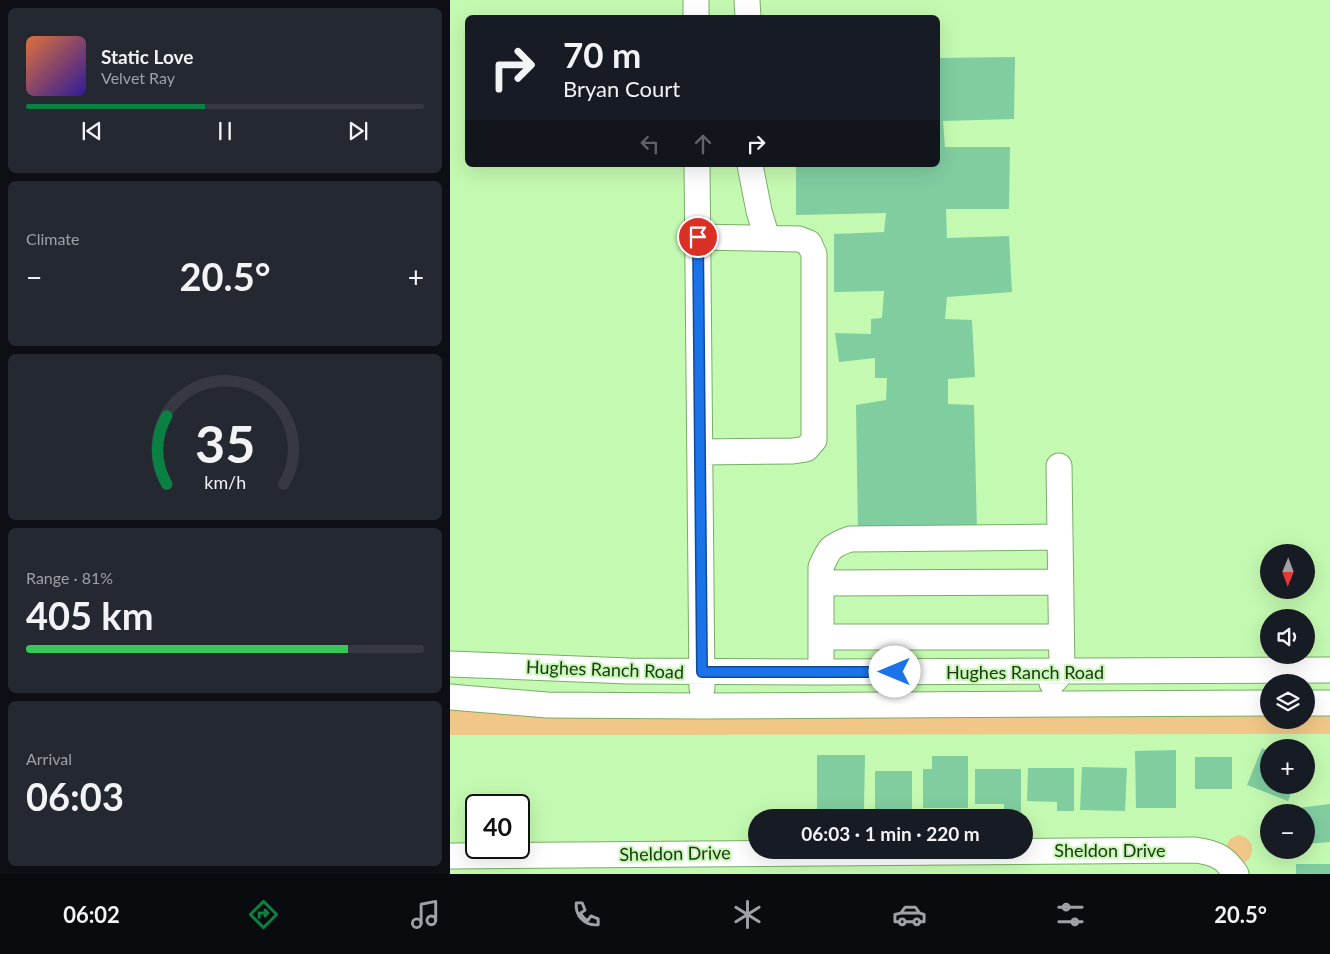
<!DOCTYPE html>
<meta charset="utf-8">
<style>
:root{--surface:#171b24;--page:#242831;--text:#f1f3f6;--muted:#9ea1a6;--line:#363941;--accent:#0b8043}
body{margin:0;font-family:Lato,sans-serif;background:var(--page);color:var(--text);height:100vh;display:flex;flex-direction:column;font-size:19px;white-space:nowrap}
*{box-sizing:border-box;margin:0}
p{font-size:16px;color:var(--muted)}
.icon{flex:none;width:28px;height:28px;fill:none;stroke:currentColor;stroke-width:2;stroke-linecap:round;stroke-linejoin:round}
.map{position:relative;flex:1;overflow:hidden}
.drawer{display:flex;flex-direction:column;gap:8px;padding:8px;background:#0d0f14;width:450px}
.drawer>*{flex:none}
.guide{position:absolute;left:15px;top:15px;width:475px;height:152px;border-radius:8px;box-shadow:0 5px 20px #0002;background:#171b24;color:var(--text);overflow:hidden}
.needle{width:32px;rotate:181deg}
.tools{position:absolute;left:810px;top:544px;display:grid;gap:10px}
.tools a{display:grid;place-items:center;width:55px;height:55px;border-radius:50%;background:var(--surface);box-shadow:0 5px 20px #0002;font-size:25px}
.speed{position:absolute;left:15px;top:794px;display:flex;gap:10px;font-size:25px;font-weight:700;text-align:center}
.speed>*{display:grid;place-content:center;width:65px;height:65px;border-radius:50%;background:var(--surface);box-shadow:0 5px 20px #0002;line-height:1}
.speed .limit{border:2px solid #111;border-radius:8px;background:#fff;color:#111}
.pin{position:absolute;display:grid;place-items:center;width:42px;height:42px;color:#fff;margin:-21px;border:2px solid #fff;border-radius:50%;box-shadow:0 1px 5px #0007}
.me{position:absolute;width:55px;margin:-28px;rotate:270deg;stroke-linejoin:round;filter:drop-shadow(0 0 4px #0008)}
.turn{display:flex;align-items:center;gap:18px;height:105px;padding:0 15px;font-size:22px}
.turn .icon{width:65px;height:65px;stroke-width:2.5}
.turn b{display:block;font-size:35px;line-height:42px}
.lanes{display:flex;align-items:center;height:48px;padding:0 15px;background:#0003;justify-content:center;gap:25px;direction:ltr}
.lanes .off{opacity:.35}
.big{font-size:38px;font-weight:700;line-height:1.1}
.drawer .widget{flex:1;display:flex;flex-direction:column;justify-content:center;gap:8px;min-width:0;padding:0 18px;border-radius:8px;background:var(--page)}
.drawer .dial{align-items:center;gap:0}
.dial svg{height:130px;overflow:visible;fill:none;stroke:var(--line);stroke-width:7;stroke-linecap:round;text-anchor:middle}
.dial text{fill:var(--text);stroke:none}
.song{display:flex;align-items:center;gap:15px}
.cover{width:60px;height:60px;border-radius:8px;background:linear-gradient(135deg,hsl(20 70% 55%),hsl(250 70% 35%))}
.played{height:5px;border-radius:2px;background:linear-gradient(90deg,var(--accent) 45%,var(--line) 45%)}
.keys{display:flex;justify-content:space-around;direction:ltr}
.heat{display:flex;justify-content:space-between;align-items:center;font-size:28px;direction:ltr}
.charge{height:8px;border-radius:4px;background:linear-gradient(90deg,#34c759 81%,var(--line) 0)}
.trip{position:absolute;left:298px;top:809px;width:285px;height:50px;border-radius:25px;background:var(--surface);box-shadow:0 5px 20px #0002;font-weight:700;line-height:50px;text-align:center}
.tabs{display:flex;height:80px;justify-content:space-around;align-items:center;background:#090b0e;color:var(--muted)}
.tabs .icon{width:35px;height:35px}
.tabs .active{color:var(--accent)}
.tabs b{font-size:22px;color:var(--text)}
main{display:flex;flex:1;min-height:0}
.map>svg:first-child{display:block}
.green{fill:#f1c788}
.building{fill:#80cda0}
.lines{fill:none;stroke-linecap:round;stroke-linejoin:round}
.minor-casing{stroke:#7aad68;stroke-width:27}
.minor{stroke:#fff;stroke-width:25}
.route-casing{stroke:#114b97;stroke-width:12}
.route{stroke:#1a73e8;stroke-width:9}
.labels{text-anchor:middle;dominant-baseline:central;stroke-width:4;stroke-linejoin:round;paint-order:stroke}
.street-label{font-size:18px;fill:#22361a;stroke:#c4f9b1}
</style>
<main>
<section class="drawer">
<div class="widget">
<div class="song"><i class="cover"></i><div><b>Static Love</b><p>Velvet Ray</p></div></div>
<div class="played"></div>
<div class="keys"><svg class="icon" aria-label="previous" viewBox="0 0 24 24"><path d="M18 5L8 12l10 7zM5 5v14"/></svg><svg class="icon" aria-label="pause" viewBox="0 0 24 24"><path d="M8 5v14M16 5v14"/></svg><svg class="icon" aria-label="next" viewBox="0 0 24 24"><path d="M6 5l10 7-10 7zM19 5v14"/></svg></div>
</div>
<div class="widget"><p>Climate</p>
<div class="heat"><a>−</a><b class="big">20.5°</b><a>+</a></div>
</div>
<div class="widget dial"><svg viewBox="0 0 100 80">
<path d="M14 69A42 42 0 1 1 86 69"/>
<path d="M14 69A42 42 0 0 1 14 27" stroke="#0b8043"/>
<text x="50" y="56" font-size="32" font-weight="700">35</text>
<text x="50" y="72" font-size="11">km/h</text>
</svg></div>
<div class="widget"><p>Range · 81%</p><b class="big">405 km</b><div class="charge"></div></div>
<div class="widget"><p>Arrival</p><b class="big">06:03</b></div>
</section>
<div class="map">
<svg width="880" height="874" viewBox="0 0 880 874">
<rect width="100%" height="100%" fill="#c4f9b1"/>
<path class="green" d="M 880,702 L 880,734 L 0,735 L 0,709 L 819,703 L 819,720 L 856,720 L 856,703 Z
M 788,835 C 795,836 800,840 802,846 C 803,854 800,859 794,863 L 776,846 L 780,839 Z"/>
<path class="building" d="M 565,57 L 564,119 L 493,121 L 495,147 L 560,147 L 559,209 L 496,209 L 497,238 L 559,236 L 562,292 L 497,297 L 495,319 L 522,320 L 525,377 L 498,379 L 498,404 L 524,405 L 527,530 L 408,532 L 406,405 L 436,400 L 437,378 L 425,378 L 425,358 L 389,362 L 385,333 L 421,334 L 421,319 L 432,318 L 434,291 L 384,292 L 384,234 L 434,232 L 436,213 L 346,215 L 346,165 L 488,165 L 488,58 Z
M 812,748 L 819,751 L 819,785 L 844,785 L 838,801 L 797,785 Z
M 726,750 L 726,808 L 686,808 L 685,751 Z
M 367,755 L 415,755 L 414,809 L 367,809 Z
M 482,756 L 518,756 L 518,808 L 473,808 L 473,769 L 482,769 Z
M 745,757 L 782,757 L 782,789 L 745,789 Z
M 632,767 L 677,768 L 675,811 L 630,810 Z
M 578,768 L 624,768 L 624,811 L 607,811 L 607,802 L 577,801 Z
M 525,769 L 571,769 L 571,812 L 554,812 L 554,804 L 525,804 Z
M 425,771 L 462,771 L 462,811 L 425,811 Z
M 880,804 L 880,842 L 856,844 L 856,812 L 848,812 L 848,808 Z
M 846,864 L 880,864 L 880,874 L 846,874 Z"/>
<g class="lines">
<defs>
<path id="minor" d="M 246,0 L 246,18
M 297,0 L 298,18
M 247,165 L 252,688
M 300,165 L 309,211 L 317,238
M 248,237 L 349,239 L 359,243 L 364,254 L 364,440 L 356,449 L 343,451 L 250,452
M 371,583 L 610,582
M 371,637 L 611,637
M 0,664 L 178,671 L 371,672 L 880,670
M 371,672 L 371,567 C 379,549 380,546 400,539 L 610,537
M 602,683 L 612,672 L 609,466
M 0,697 L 97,705 L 252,706 L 819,703
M 856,703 L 880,703
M 0,856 L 745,850 C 765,853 774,856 786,874"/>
</defs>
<use href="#minor" class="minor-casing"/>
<use href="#minor" class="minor"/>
</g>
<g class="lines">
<defs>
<path id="route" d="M 248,237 L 252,672 L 445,672"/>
</defs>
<use href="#route" class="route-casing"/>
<use href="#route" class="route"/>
</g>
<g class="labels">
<g class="street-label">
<text transform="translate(155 669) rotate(2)">Hughes Ranch Road</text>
<text x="575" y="672">Hughes Ranch Road</text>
<text x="660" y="850">Sheldon Drive</text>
<text transform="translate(225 853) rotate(-1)">Sheldon Drive</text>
</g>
</g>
</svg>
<div class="tools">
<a><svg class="needle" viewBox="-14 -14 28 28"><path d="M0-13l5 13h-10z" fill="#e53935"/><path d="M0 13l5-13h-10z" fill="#9ea1a6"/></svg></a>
<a><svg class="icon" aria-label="sound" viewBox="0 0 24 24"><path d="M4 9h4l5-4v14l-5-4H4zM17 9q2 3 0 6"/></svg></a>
<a><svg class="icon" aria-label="layers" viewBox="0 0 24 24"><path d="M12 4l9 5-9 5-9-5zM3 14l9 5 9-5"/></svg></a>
<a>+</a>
<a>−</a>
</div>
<div class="speed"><div class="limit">40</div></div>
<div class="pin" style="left:248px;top:237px;background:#d93025"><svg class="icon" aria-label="arrive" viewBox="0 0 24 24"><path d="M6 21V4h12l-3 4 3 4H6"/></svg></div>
<svg class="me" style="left:445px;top:672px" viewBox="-20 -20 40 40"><circle r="19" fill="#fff"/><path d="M0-13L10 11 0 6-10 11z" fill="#1a73e8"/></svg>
<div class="trip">06:03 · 1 min · 220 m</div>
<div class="guide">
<div class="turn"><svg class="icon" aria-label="right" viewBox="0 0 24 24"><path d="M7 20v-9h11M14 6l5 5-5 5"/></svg><div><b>70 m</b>Bryan Court</div></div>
<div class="lanes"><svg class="icon off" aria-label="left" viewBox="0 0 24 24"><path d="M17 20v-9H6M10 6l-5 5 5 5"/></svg><svg class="icon off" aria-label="ahead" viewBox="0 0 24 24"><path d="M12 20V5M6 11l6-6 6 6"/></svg><svg class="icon" aria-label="right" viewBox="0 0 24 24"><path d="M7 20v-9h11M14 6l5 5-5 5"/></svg></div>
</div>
</div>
</main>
<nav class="tabs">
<b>06:02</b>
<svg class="icon active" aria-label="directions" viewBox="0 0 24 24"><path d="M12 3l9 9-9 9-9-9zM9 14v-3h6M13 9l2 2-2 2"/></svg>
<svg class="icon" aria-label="music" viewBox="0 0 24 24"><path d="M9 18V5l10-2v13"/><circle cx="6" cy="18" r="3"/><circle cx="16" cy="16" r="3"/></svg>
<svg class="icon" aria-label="phone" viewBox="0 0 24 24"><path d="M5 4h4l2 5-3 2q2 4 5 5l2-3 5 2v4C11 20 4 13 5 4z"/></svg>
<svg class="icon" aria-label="climate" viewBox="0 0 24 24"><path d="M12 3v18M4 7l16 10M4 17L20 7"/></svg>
<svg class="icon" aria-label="car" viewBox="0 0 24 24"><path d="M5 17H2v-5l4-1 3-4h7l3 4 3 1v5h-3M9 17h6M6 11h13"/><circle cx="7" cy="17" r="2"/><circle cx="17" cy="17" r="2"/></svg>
<svg class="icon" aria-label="filters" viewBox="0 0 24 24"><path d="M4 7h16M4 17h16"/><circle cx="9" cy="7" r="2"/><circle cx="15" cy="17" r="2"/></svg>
<b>20.5°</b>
</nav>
